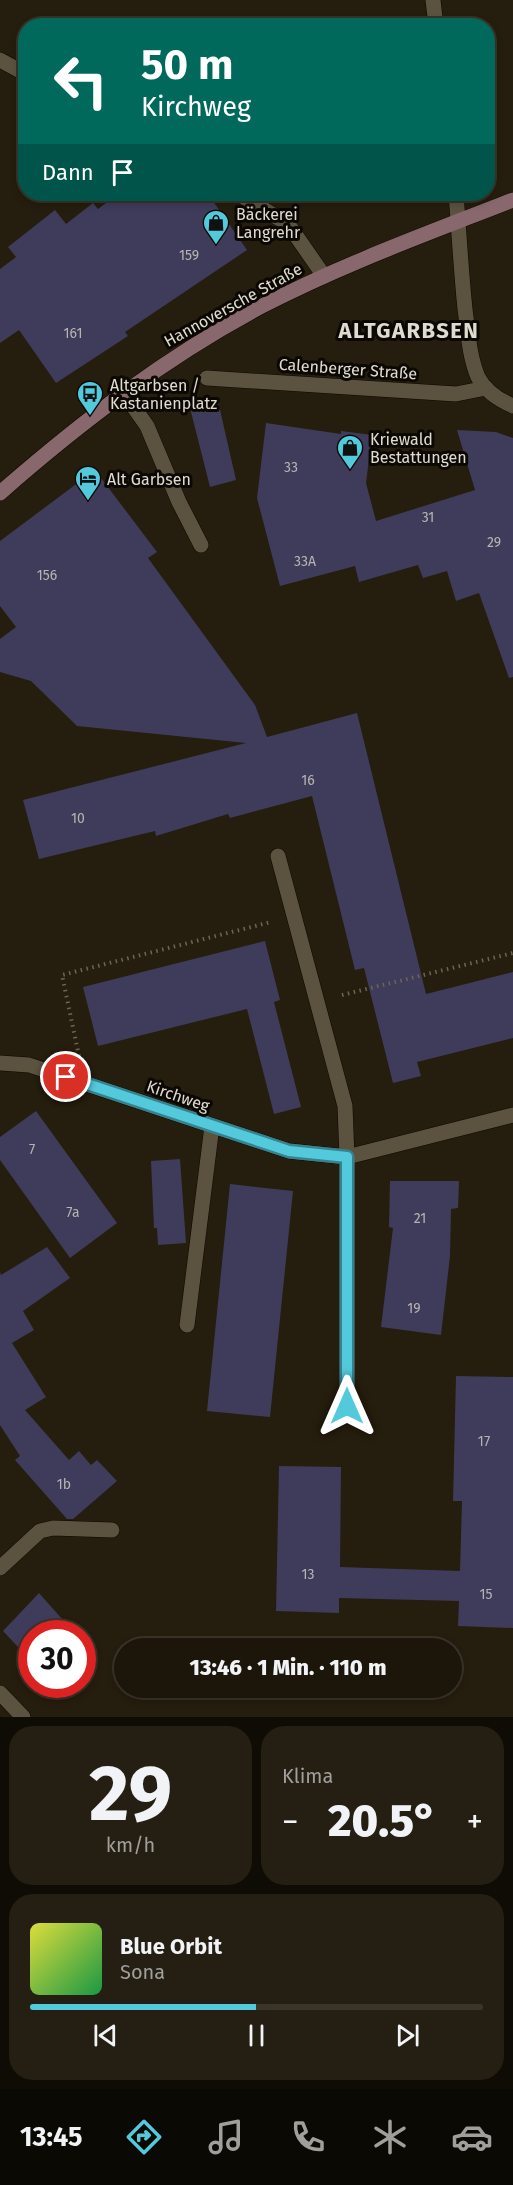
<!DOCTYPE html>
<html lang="de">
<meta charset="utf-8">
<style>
:root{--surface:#1c160a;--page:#251f13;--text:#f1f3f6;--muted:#a09f9c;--line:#3a352b;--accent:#53cadc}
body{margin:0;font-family:"Fira Sans",sans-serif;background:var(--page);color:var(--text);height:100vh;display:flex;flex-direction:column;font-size:22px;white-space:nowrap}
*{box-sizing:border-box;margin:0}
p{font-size:20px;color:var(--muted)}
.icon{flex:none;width:33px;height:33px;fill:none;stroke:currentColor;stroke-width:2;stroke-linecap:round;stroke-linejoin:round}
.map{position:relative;height:1717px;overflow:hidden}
.drawer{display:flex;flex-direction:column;gap:9px;padding:9px;background:#0f0c06;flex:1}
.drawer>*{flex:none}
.guide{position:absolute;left:18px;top:18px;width:477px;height:183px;border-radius:24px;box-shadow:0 3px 9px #0003,0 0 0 2px var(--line);background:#00695c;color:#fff;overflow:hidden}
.speed{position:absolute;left:18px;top:1620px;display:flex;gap:12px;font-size:30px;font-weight:700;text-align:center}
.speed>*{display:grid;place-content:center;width:78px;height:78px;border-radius:50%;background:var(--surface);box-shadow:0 3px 9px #0003,0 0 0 2px var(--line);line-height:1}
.speed .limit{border:9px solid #d22;background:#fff;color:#111}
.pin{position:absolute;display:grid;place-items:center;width:51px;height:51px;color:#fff;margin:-26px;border:3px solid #fff;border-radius:50%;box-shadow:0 2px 6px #0007}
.me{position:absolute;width:66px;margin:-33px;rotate:0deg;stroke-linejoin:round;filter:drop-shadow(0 0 4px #0008)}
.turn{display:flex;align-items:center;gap:21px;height:126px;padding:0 24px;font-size:27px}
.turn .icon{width:78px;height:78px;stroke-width:2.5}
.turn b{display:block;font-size:42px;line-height:51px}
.then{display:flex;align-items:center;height:57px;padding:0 24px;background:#0003;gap:12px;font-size:22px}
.big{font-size:45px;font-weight:800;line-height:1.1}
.drawer .tile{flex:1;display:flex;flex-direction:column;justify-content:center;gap:9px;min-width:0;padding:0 21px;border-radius:24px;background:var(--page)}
.drawer .dial{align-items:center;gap:0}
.dial b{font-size:78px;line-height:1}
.song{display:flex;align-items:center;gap:18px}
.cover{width:72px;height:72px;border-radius:9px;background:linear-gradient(135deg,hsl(60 70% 55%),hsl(140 70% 35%))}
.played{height:6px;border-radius:3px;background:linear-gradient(90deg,var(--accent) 50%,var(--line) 50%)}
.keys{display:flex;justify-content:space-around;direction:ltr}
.heat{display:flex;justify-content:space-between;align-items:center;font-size:33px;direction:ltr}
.drawer .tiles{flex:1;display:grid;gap:9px;grid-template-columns:1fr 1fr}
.tile:last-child{grid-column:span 2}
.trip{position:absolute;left:114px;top:1638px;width:348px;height:60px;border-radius:30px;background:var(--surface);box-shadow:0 3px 9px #0003,0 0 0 2px var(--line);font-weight:800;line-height:60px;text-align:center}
.tab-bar{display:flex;height:96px;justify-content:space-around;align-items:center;background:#0b0904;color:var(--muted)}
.tab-bar .icon{width:42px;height:42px}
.tab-bar .current{color:var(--accent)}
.tab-bar b{font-size:27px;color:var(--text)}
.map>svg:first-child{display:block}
.building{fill:#3e3c5a}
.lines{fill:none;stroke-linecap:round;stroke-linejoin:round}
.lane-casing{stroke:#0e0700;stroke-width:16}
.street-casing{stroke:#0e0700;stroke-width:16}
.secondary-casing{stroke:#0e0700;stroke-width:16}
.path{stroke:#6c6557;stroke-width:4;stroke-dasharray:1.5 4.5;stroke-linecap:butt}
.lane{stroke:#5b5240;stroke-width:15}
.street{stroke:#5b5240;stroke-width:15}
.secondary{stroke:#88676d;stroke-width:15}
.route-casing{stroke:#36838f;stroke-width:15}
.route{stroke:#53cadc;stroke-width:10}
.labels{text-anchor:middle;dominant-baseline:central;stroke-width:6;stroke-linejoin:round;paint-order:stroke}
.number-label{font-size:14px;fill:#b8b3b2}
.poi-label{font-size:16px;fill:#e0dbd0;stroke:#0b0803;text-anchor:start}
.street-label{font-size:16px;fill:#e0dbd0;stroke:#0b0803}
.district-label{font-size:22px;font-weight:bold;letter-spacing:1.5px;fill:#e0dbd0;stroke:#0b0803}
</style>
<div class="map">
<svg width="513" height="1717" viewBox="0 0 513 1717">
<rect width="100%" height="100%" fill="#251d0d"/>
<path class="building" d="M 118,194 L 208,194 L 247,250 L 125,332 L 128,336 L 56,383 L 19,330 L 0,343 L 0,269 L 16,257 L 8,247 L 55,210 L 66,224 L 93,203 L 98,209 Z
M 218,401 L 236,480 L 210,487 L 190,408 Z
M 266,423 L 341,434 L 341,431 L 372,435 L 366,483 L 376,521 L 475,490 L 457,430 L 496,432 L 513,438 L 513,677 L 509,678 L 479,593 L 456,601 L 447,571 L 423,578 L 418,565 L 359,582 L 355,566 L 280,586 L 257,498 Z
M 95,470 L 157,552 L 148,558 L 255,705 L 267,737 L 357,713 L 426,994 L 513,972 L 513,1038 L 417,1062 L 421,1076 L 393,1083 L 364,968 L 355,970 L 312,796 L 230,818 L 228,814 L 156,836 L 155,831 L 39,859 L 23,800 L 246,743 L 77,726 L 31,681 L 0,672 L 0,639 L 16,627 L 0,606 L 0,541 Z
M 265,941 L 280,1000 L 274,1002 L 301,1107 L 274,1114 L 247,1009 L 98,1046 L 83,987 Z
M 36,1111 L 117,1223 L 70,1258 L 0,1160 L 0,1137 Z
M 180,1159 L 186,1243 L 158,1245 L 157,1228 L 154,1228 L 151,1161 Z
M 390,1181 L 459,1181 L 458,1208 L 451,1209 L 450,1256 L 441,1335 L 381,1327 L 393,1228 L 389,1227 Z
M 230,1184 L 293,1191 L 270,1417 L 207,1411 Z
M 47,1247 L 70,1278 L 23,1311 L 34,1330 L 12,1343 L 46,1397 L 25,1410 L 69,1460 L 79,1451 L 91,1465 L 97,1460 L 117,1481 L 73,1519 L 67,1519 L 15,1460 L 20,1456 L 0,1425 L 0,1272 L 1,1275 Z
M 456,1376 L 513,1377 L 513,1628 L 458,1626 L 459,1601 L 339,1598 L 339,1613 L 276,1611 L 279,1466 L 341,1467 L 340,1567 L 460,1571 L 462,1501 L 453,1501 Z
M 39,1593 L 71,1629 L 66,1634 L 32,1634 L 32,1662 L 3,1631 Z"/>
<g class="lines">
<defs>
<path id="lane" d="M 239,194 L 288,224 L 324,276
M 207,378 L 456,394 L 486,388
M 123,392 L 147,426 L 179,502 L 201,545
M 187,1325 L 212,1126
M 0,1568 L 40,1531 L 53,1528 L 112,1530
M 0,1693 L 23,1717"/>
<path id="street" d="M 433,0 L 436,26
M 0,60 L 24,73
M 456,194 C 459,232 461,270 465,309 C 468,331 469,356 478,377 C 485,391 499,400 513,406
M 278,856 L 345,1106 L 347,1157 L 347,1406
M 0,1063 L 29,1065 L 289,1151 L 347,1157 L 513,1115"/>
<path id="secondary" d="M 0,493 C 81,422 166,357 262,306 C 343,264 429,233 513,200"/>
</defs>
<use href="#lane" class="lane-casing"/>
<use href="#street" class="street-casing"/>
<use href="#secondary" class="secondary-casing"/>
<path class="path" d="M 342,995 L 513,953
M 79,1056 L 62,975 L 271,922"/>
<use href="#lane" class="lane"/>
<use href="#street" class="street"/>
<use href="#secondary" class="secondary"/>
</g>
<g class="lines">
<defs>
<path id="route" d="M 66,1077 L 289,1151 L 347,1157 L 347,1406"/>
</defs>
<use href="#route" class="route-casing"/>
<use href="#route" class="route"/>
</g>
<defs>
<symbol id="shop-pin" viewBox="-11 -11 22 30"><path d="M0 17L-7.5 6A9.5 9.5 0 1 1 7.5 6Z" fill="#53cadc" stroke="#0b0803"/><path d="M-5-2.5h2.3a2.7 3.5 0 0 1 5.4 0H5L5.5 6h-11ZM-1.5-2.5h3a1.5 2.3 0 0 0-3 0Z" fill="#111"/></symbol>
<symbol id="bus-pin" viewBox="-11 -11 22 30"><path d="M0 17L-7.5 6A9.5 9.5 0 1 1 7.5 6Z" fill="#53cadc" stroke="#0b0803"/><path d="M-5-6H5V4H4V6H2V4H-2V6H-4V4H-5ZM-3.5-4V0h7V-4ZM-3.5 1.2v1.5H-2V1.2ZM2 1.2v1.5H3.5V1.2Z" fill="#111"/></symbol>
<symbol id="hotel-pin" viewBox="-11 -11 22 30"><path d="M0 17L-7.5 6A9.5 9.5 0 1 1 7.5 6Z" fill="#53cadc" stroke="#0b0803"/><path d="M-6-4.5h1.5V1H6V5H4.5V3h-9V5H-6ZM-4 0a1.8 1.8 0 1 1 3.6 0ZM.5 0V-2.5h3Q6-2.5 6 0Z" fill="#111"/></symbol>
</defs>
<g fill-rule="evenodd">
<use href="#shop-pin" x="201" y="208" width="30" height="40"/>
<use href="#bus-pin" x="75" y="379" width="30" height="40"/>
<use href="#shop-pin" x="335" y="433" width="30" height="40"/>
<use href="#hotel-pin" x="73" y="464" width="30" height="40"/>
</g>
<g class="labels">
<g class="number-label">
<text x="189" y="255">159</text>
<text x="73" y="333">161</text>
<text x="291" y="467">33</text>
<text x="428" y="517">31</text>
<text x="494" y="542">29</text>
<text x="305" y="561">33A</text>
<text x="47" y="575">156</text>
<text x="308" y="780">16</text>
<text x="78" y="818">10</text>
<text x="32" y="1149">7</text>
<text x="73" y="1212">7a</text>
<text x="420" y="1218">21</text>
<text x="414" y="1308">19</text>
<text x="484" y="1441">17</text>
<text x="64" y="1484">1b</text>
<text x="308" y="1574">13</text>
<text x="486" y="1594">15</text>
</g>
<g class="poi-label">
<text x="236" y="214">Bäckerei<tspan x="236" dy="18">Langrehr</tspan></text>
<text x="110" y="385">Altgarbsen /<tspan x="110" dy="18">Kastanienplatz</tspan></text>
<text x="370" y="439">Kriewald<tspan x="370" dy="18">Bestattungen</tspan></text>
<text x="107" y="479">Alt Garbsen</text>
</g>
<g class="street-label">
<text transform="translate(233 305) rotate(-29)">Hannoversche Straße</text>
<text transform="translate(348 369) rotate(4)">Calenberger Straße</text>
<text transform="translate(178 1096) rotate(19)">Kirchweg</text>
</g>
<g class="district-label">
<text x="409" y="330">ALTGARBSEN</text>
</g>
</g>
</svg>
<div class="speed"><div class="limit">30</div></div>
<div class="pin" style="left:66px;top:1077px;background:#d93025"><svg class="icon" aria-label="arrive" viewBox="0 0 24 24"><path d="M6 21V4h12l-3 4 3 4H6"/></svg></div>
<svg class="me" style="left:347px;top:1406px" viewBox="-20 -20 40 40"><path d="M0-17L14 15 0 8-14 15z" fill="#53cadc" stroke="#fff" stroke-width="4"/></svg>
<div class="trip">13:46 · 1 Min. · 110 m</div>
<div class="guide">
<div class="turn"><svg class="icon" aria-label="left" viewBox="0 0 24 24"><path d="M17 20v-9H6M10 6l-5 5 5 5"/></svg><div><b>50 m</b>Kirchweg</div></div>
<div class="then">Dann<svg class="icon" aria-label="arrive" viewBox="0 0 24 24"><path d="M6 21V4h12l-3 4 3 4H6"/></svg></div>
</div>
</div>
<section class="drawer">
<div class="tiles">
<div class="tile dial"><b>29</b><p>km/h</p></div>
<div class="tile"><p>Klima</p>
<div class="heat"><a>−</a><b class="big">20.5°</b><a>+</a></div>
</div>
<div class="tile">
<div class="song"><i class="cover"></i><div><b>Blue Orbit</b><p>Sona</p></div></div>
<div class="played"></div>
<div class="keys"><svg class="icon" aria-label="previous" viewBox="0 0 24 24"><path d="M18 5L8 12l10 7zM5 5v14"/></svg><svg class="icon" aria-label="pause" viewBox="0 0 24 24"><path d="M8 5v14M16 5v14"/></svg><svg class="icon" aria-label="next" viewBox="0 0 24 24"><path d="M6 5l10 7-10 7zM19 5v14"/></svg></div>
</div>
</div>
</section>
<nav class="tab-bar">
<b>13:45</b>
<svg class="icon current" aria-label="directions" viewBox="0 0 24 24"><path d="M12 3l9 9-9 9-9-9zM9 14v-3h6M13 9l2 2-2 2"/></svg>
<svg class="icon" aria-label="music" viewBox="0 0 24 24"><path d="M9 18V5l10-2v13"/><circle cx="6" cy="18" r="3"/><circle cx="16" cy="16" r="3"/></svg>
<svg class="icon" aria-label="phone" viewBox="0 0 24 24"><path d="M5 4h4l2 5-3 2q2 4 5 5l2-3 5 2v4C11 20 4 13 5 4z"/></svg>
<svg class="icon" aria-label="climate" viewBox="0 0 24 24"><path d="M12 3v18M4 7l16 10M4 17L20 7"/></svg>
<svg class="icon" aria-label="car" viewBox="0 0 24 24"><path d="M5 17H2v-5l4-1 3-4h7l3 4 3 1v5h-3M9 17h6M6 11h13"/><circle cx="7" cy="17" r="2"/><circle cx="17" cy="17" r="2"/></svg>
</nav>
